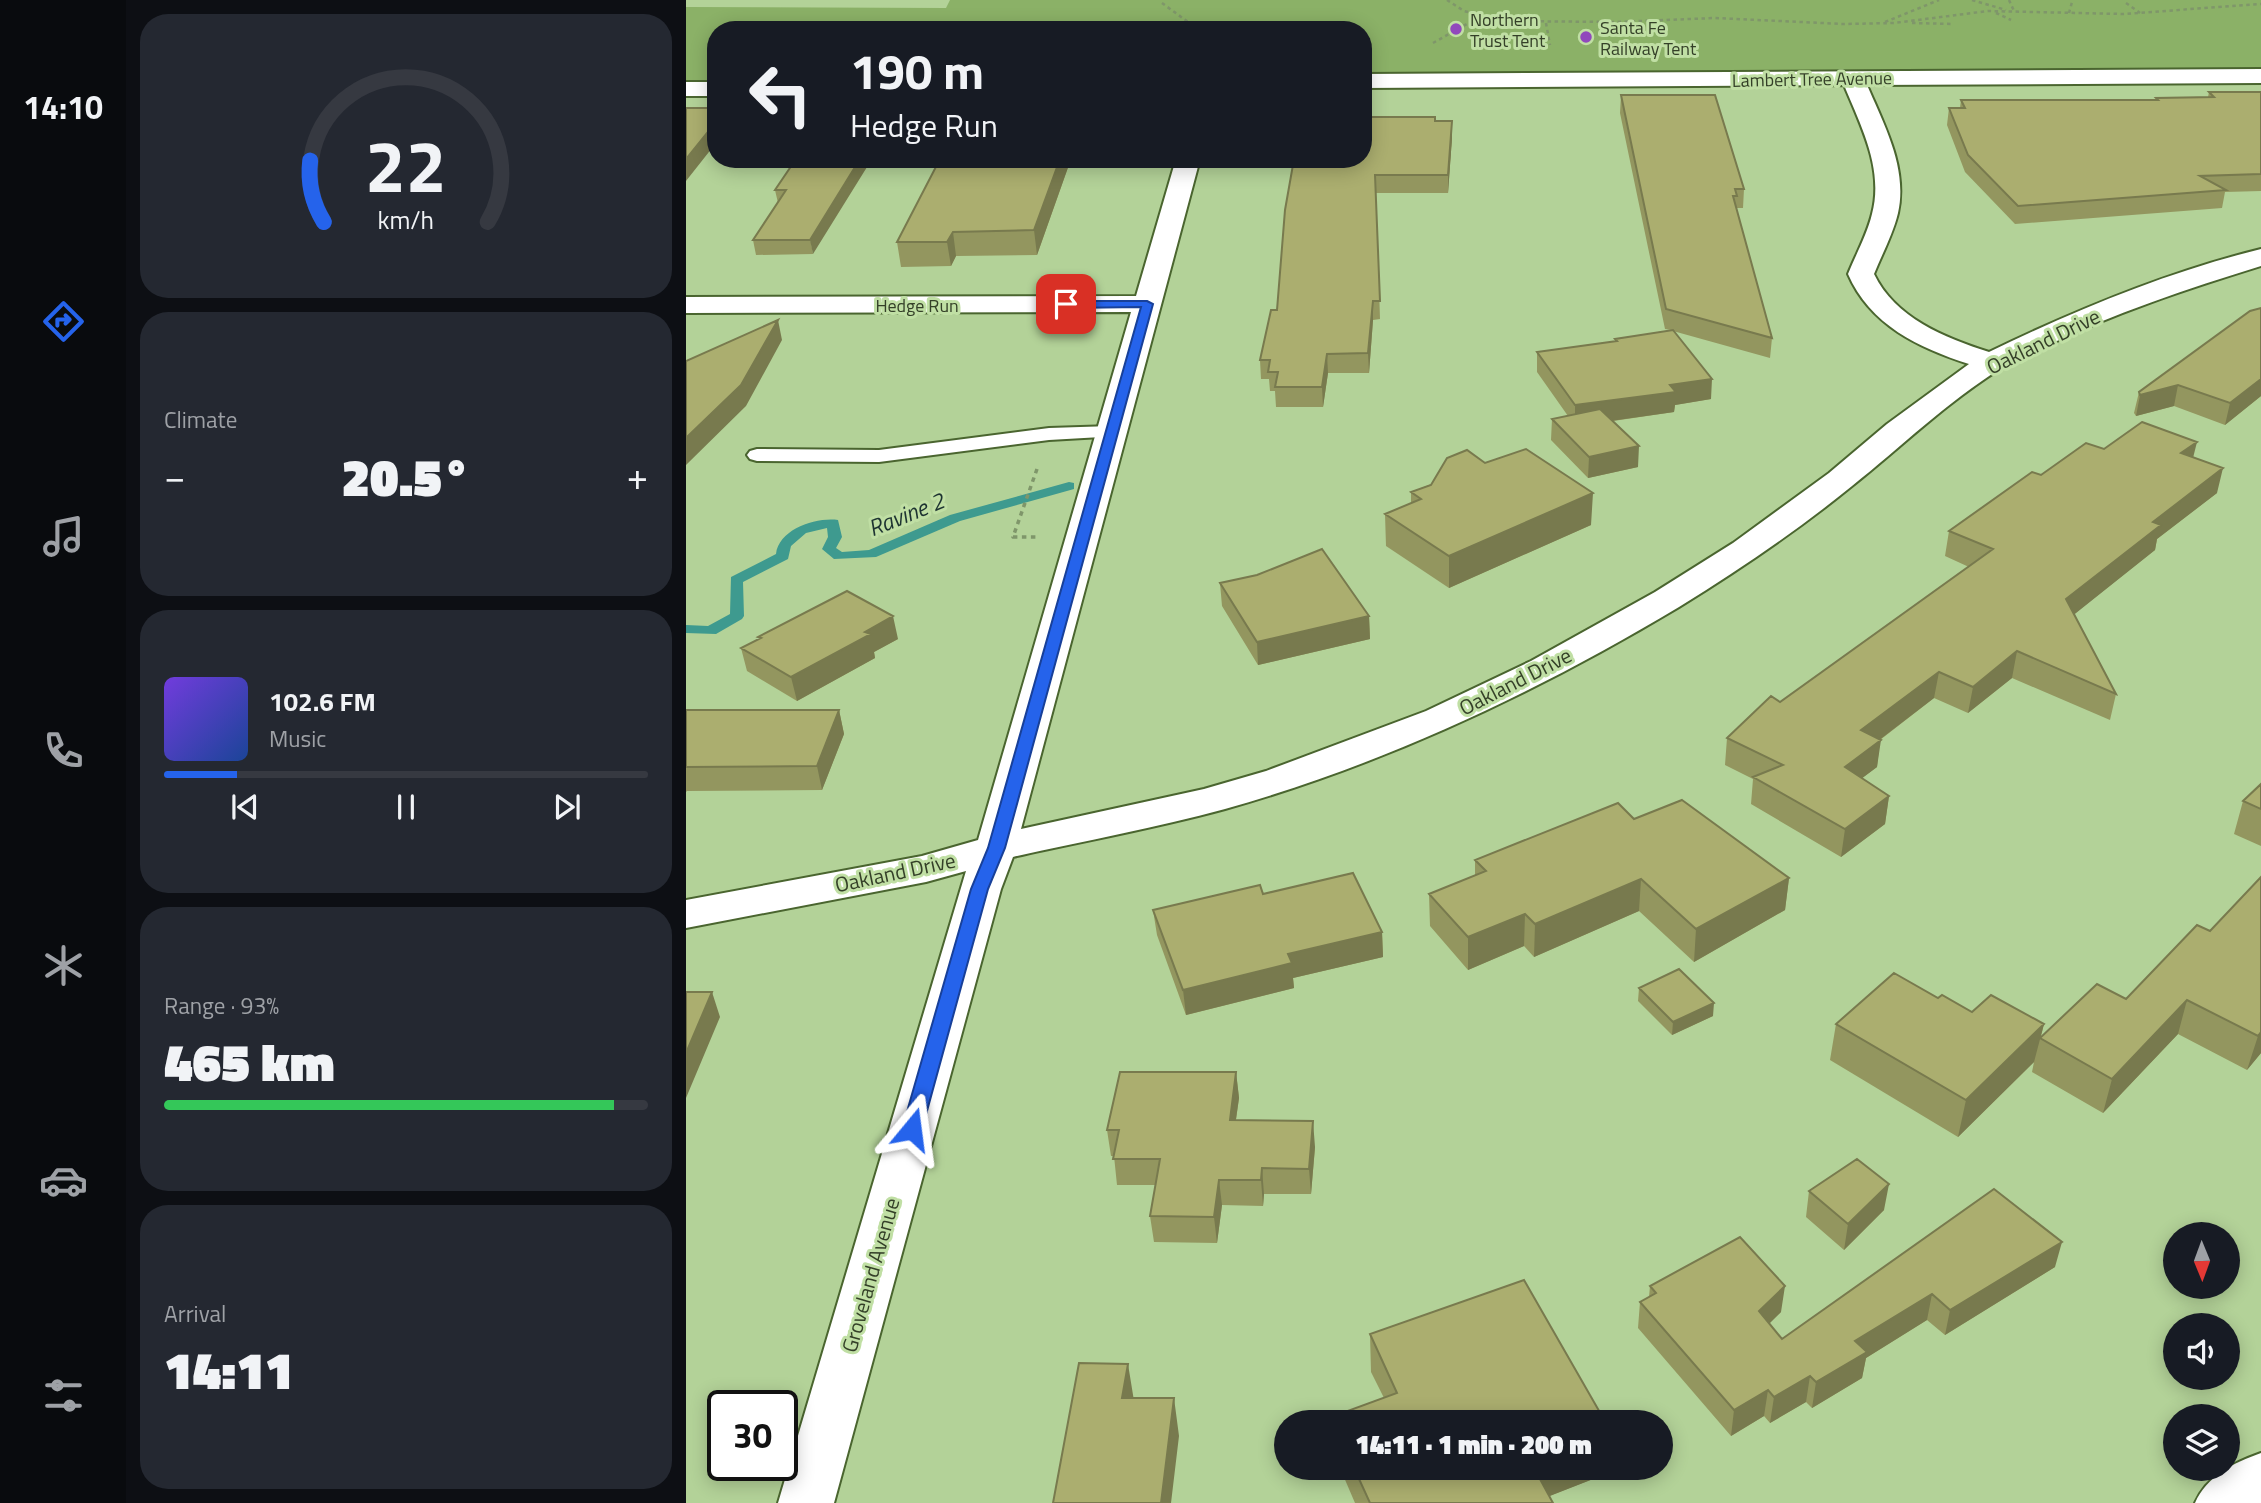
<!DOCTYPE html>
<meta charset="utf-8">
<style>
:root{--surface:#171b24;--page:#242831;--text:#f1f3f6;--muted:#9ea1a6;--line:#363941;--accent:#2563eb}
body{margin:0;font-family:"Titillium Web",sans-serif;background:var(--page);color:var(--text);height:100vh;display:flex;flex-direction:column;font-size:26px;white-space:nowrap}
*{box-sizing:border-box;margin:0}
p{font-size:23px;color:var(--muted)}
.icon{flex:none;width:38px;height:38px;fill:none;stroke:currentColor;stroke-width:2;stroke-linecap:round;stroke-linejoin:round}
.map{position:relative;flex:1;overflow:hidden}
.sheet{display:flex;flex-direction:column;gap:14px;padding:14px;background:#0d0f14;width:560px}
.sheet>*{flex:none}
.top-card{position:absolute;left:21px;top:21px;width:665px;height:147px;border-radius:28px;box-shadow:0 4px 18px #0003;background:#171b24;color:var(--text);overflow:hidden}
.needle{width:46px;rotate:179deg}
.controls{position:absolute;left:1477px;top:1222px;display:grid;gap:14px}
.controls a{display:grid;place-items:center;width:77px;height:77px;border-radius:50%;background:var(--surface);box-shadow:0 4px 18px #0003;font-size:35px}
.speed{position:absolute;left:21px;top:1390px;display:flex;gap:14px;font-size:35px;font-weight:700;text-align:center}
.speed>*{display:grid;place-content:center;width:91px;height:91px;border-radius:50%;background:var(--surface);box-shadow:0 4px 18px #0003;line-height:1}
.speed .limit{border:4px solid #111;border-radius:10px;background:#fff;color:#111}
.pin{position:absolute;display:grid;place-items:center;width:60px;height:60px;color:#fff;margin:-30px;border-radius:14px;box-shadow:0 4px 10px #0006}
.me{position:absolute;width:77px;margin:-38px;rotate:16deg;stroke-linejoin:round;filter:drop-shadow(0 0 5px #0008)}
.turn{display:flex;align-items:center;gap:24px;height:147px;padding:0 28px;font-size:32px}
.turn .icon{width:91px;height:91px;stroke-width:2.5}
.turn b{display:block;font-size:49px;line-height:60px}
.big{font-size:52px;font-weight:800;line-height:1.1}
.sheet .card{flex:1;display:flex;flex-direction:column;justify-content:center;gap:10px;min-width:0;padding:0 24px;border-radius:28px;background:var(--page)}
.sheet .dial{align-items:center;gap:0}
.dial svg{height:182px;overflow:visible;fill:none;stroke:var(--line);stroke-width:7;stroke-linecap:round;text-anchor:middle}
.dial text{fill:var(--text);stroke:none}
.song{display:flex;align-items:center;gap:21px}
.cover{width:84px;height:84px;border-radius:10px;background:linear-gradient(135deg,hsl(260 70% 55%),hsl(220 70% 35%))}
.played{height:7px;border-radius:4px;background:linear-gradient(90deg,var(--accent) 15%,var(--line) 15%)}
.keys{display:flex;justify-content:space-around;direction:ltr}
.heat{display:flex;justify-content:space-between;align-items:center;font-size:38px;direction:ltr}
.charge{height:10px;border-radius:5px;background:linear-gradient(90deg,#34c759 93%,var(--line) 0)}
.trip{position:absolute;left:588px;top:1410px;width:399px;height:70px;border-radius:35px;background:var(--surface);box-shadow:0 4px 18px #0003;font-weight:800;line-height:70px;text-align:center}
main{display:flex;flex:1;min-height:0}
.dock{display:flex;flex-direction:column;width:126px;justify-content:space-around;align-items:center;background:#090b0e;color:var(--muted)}
.dock .icon{width:49px;height:49px}
.dock .on{color:var(--accent)}
.dock b{font-size:32px;color:var(--text)}
.map>svg:first-child{display:block}
.green{fill:#8bb167}
.lines{fill:none;stroke-linecap:round;stroke-linejoin:round}
.stream{fill:#3e9a8f;fill-rule:evenodd}
.lane-casing{stroke:#4a652f;stroke-width:4}
.street-casing{stroke:#4a652f;stroke-width:4}
.path-far1{stroke:#7f966a;stroke-width:2.5;stroke-dasharray:3.5 3.5;stroke-linecap:butt}
.path{stroke:#7f966a;stroke-width:3.5;stroke-dasharray:4.5 4.5;stroke-linecap:butt}
.lane{fill:#fff;fill-rule:evenodd}
.street{fill:#fff;fill-rule:evenodd}
.wall{fill:#93965f}
.shaded-wall{fill:#787a4e}
.building{fill:#abae6f;stroke:#787a4e;stroke-width:2}
.route{fill:#2563eb;stroke:#184099;stroke-width:2}
.poi-dot{fill:#9149bc;stroke:#c0dfa4;stroke-width:2.5}
.labels{text-anchor:middle;dominant-baseline:central;stroke-width:6;stroke-linejoin:round;paint-order:stroke}
.far-poi-label{font-size:18px;fill:#344028;stroke:#c0dfa4;text-anchor:start}
.far-street-label{font-size:18px;fill:#344028;stroke:#c0dfa4}
.street-label{font-size:21px;fill:#344028;stroke:#c0dfa4}
.water-label{font-size:23px;font-style:italic;fill:#1d3331;stroke:#c0dfa4}
</style>
<main>
<nav class="dock">
<b>14:10</b>
<svg class="icon on" aria-label="directions" viewBox="0 0 24 24"><path d="M12 3l9 9-9 9-9-9zM9 14v-3h6M13 9l2 2-2 2"/></svg>
<svg class="icon" aria-label="music" viewBox="0 0 24 24"><path d="M9 18V5l10-2v13"/><circle cx="6" cy="18" r="3"/><circle cx="16" cy="16" r="3"/></svg>
<svg class="icon" aria-label="phone" viewBox="0 0 24 24"><path d="M5 4h4l2 5-3 2q2 4 5 5l2-3 5 2v4C11 20 4 13 5 4z"/></svg>
<svg class="icon" aria-label="climate" viewBox="0 0 24 24"><path d="M12 3v18M4 7l16 10M4 17L20 7"/></svg>
<svg class="icon" aria-label="car" viewBox="0 0 24 24"><path d="M5 17H2v-5l4-1 3-4h7l3 4 3 1v5h-3M9 17h6M6 11h13"/><circle cx="7" cy="17" r="2"/><circle cx="17" cy="17" r="2"/></svg>
<svg class="icon" aria-label="filters" viewBox="0 0 24 24"><path d="M4 7h16M4 17h16"/><circle cx="9" cy="7" r="2"/><circle cx="15" cy="17" r="2"/></svg>
</nav>
<section class="sheet">
<div class="card dial"><svg viewBox="0 0 100 80">
<path d="M14 69A42 42 0 1 1 86 69"/>
<path d="M14 69A42 42 0 0 1 8 42" stroke="#2563eb"/>
<text x="50" y="56" font-size="32" font-weight="700">22</text>
<text x="50" y="72" font-size="11">km/h</text>
</svg></div>
<div class="card"><p>Climate</p>
<div class="heat"><a>−</a><b class="big">20.5°</b><a>+</a></div>
</div>
<div class="card">
<div class="song"><i class="cover"></i><div><b>102.6 FM</b><p>Music</p></div></div>
<div class="played"></div>
<div class="keys"><svg class="icon" aria-label="previous" viewBox="0 0 24 24"><path d="M18 5L8 12l10 7zM5 5v14"/></svg><svg class="icon" aria-label="pause" viewBox="0 0 24 24"><path d="M8 5v14M16 5v14"/></svg><svg class="icon" aria-label="next" viewBox="0 0 24 24"><path d="M6 5l10 7-10 7zM19 5v14"/></svg></div>
</div>
<div class="card"><p>Range · 93%</p><b class="big">465 km</b><div class="charge"></div></div>
<div class="card"><p>Arrival</p><b class="big">14:11</b></div>
</section>
<div class="map">
<svg width="1575" height="1503" viewBox="0 0 1575 1503">
<rect width="100%" height="100%" fill="#b3d298"/>
<path class="green" d="M 264,0 L 1575,0 L 1575,76 L 677,79 L 677,30 L 30,30 L 30,81 L 0,81 L 0,7 L 260,8 Z"/>
<g class="lines">
<path class="stream" d="M 383,482 L 388,483 L 388,489 L 274,521 L 190,557 L 148,559 L 136,549 L 142,537 L 141,528 L 120,533 L 105,546 L 102,559 L 57,582 L 58,616 L 56,619 L 30,634 L 0,633 L 0,625 L 22,626 L 44,614 L 45,577 L 90,554 C 93,529 130,517 152,520 L 156,537 L 150,548 L 156,552 L 183,550 L 264,515 Z"/>
<defs>
<path id="lane" d="M 426,426 L 436,432 L 433,436 L 363,440 L 193,462 L 71,461 L 64,459 L 61,455 L 64,451 L 71,449 L 193,450 L 363,428 Z"/>
<path id="street" d="M 1575,69 L 1575,83 L 1181,85 C 1198,125 1222,168 1212,213 C 1207,234 1196,254 1188,274 C 1209,318 1259,338 1303,352 C 1390,310 1481,272 1575,249 L 1575,266 C 1501,289 1428,313 1358,347 C 1344,354 1328,360 1314,369 C 1261,402 1215,447 1166,486 C 1112,530 1053,570 993,607 C 851,692 699,764 539,809 C 470,828 397,841 327,857 L 315,889 L 148,1503 L 92,1503 L 280,871 L 240,882 L 0,928 L 0,900 L 236,856 L 292,840 L 445,312 L 0,313 L 0,297 L 450,296 L 490,159 L 514,159 L 335,829 L 518,789 L 580,771 L 740,711 L 845,661 L 969,592 L 1047,543 L 1143,473 L 1201,424 L 1283,364 C 1233,348 1184,325 1162,274 C 1170,254 1181,235 1186,214 C 1198,169 1175,126 1158,85 L 677,88 L 677,74 Z
M 0,82 L 30,82 L 30,96 L 0,96 Z
M 1575,1453 L 1575,1503 L 1509,1503 C 1521,1476 1547,1463 1575,1453 Z"/>
</defs>
<use href="#lane" class="lane-casing"/>
<use href="#street" class="street-casing"/>
<path class="path-far1" d="M 761,0 L 778,11 L 820,21 L 930,22 L 1029,18 L 1158,24 L 1208,23 L 1302,11 L 1437,14 L 1575,4
M 1286,0 L 1320,10
M 1323,0 L 1328,11
M 476,3 L 513,30
M 1440,3 L 1454,13
M 1310,13 L 1325,20
M 1383,13 L 1386,2
M 1199,22 L 1253,0
M 860,23 L 864,45
M 1226,23 L 1267,24
M 747,43 L 795,16"/>
<path class="path" d="M 351,469 L 327,537 L 352,537"/>
<use href="#lane" class="lane"/>
<use href="#street" class="street"/>
</g>
<path class="wall" d="M 1523,92 L 1575,92 L 1575,191 L 1539,192 L 1536,208 L 1329,224 L 1279,172 L 1261,125 L 1263,108 L 1274,108 L 1275,100 L 1470,100 L 1470,98 L 1522,97 Z
M 935,95 L 1058,189 L 1057,208 L 1050,208 L 1086,338 L 1084,358 L 987,331 L 1025,399 L 989,405 L 988,412 L 927,421 L 952,467 L 902,478 L 865,440 L 866,419 L 882,416 L 851,372 L 851,352 L 929,342 L 929,339 L 985,330 L 979,329 L 934,113 Z
M 749,121 L 766,138 L 762,193 L 690,193 L 694,319 L 687,320 L 683,373 L 642,373 L 637,407 L 590,407 L 589,391 L 584,391 L 583,379 L 575,379 L 574,360 L 591,310 L 599,210 Z
M 110,159 L 127,254 L 70,255 L 67,240 L 92,203 L 89,190 Z
M 385,159 L 351,255 L 270,256 L 265,266 L 215,267 L 211,242 Z
M 1575,308 L 1575,396 L 1539,425 L 1488,406 L 1450,416 L 1448,413 L 1453,392 Z
M 1418,449 L 1507,457 L 1531,493 L 1471,539 L 1469,550 L 1388,614 L 1430,694 L 1424,720 L 1326,678 L 1282,713 L 1248,698 L 1194,740 L 1191,767 L 1176,778 L 1203,796 L 1199,824 L 1155,857 L 1065,804 L 1067,779 L 1039,765 L 1041,738 L 1094,702 L 1283,567 L 1259,556 L 1263,531 L 1355,475 Z
M 799,463 L 905,525 L 763,588 L 700,546 L 699,514 L 725,503 L 725,492 Z
M 534,583 L 683,616 L 684,639 L 572,665 L 536,606 Z
M 72,637 L 212,639 L 188,652 L 189,658 L 111,701 L 61,671 L 55,648 L 73,639 Z
M 0,710 L 153,710 L 158,734 L 136,790 L 1,791 L 0,792 Z
M 1575,784 L 1575,846 L 1548,834 L 1557,801 Z
M 948,819 L 1103,878 L 1099,910 L 1008,962 L 953,911 L 848,957 L 838,946 L 782,970 L 744,926 L 743,894 L 789,876 L 789,860 Z
M 1575,877 L 1575,1053 L 1561,1070 L 1492,1034 L 1417,1113 L 1346,1072 L 1348,1062 L 1272,1137 L 1144,1060 L 1150,1024 L 1252,998 L 1286,1012 L 1358,1024 L 1355,1036 L 1440,999 L 1524,931 Z
M 577,894 L 696,932 L 697,957 L 607,978 L 608,988 L 500,1015 L 471,935 L 467,910 Z
M 953,988 L 1027,1016 L 986,1035 L 952,1001 Z
M 550,1072 L 553,1098 L 550,1120 L 629,1147 L 625,1194 L 578,1194 L 577,1206 L 536,1205 L 531,1243 L 468,1242 L 464,1216 L 470,1185 L 431,1185 L 428,1156 L 425,1156 L 421,1130 Z
M 1308,1189 L 1369,1267 L 1259,1335 L 1241,1320 L 1180,1358 L 1176,1378 L 1126,1408 L 1120,1402 L 1084,1423 L 1078,1416 L 1045,1436 L 952,1328 L 954,1302 L 963,1297 L 964,1286 L 1095,1312 L 1083,1323 L 1096,1339 Z
M 1123,1191 L 1198,1210 L 1158,1250 L 1120,1217 Z
M 684,1334 L 920,1423 L 645,1423 L 645,1417 L 698,1398 L 685,1372 Z
M 654,1468 L 925,1468 L 925,1472 L 863,1496 L 867,1503 L 669,1503 Z"/>
<path class="shaded-wall" d="M 766,121 L 766,138 L 762,193 L 762,175 Z
M 30,122 L 30,143 L 0,181 L 0,159 Z
M 174,159 L 186,159 L 127,254 L 124,240 Z
M 374,159 L 385,159 L 351,255 L 348,230 Z
M 267,232 L 270,256 L 265,266 L 261,242 Z
M 687,301 L 687,320 L 683,373 L 682,353 Z
M 92,320 L 96,340 L 60,406 L 0,465 L 0,438 Z
M 641,354 L 642,373 L 637,407 L 636,387 Z
M 1026,379 L 1025,399 L 989,405 L 988,412 L 889,426 L 889,405 L 984,385 Z
M 1575,379 L 1575,396 L 1539,425 L 1544,403 Z
M 1492,385 L 1488,406 L 1450,416 L 1454,395 Z
M 1511,442 L 1505,466 L 1495,453 Z
M 953,446 L 952,467 L 902,478 L 903,457 Z
M 1537,468 L 1531,493 L 1471,539 L 1469,550 L 1375,625 L 1380,599 L 1467,522 Z
M 907,493 L 905,525 L 763,588 L 763,556 Z
M 207,616 L 212,639 L 188,652 L 189,658 L 111,701 L 105,677 L 179,632 Z
M 683,616 L 684,639 L 572,665 L 571,642 Z
M 1331,651 L 1326,678 L 1282,713 L 1287,687 Z
M 1253,672 L 1248,698 L 1171,757 L 1175,730 Z
M 153,710 L 158,734 L 136,790 L 131,766 Z
M 1195,740 L 1191,767 L 1155,794 L 1159,767 Z
M 1203,796 L 1199,824 L 1155,857 L 1159,829 Z
M 1103,878 L 1099,910 L 1008,962 L 1010,929 Z
M 955,879 L 953,911 L 848,957 L 849,924 Z
M 839,914 L 838,946 L 782,970 L 782,937 Z
M 696,932 L 697,957 L 607,978 L 608,988 L 500,1015 L 497,990 L 602,954 Z
M 26,992 L 34,1017 L 0,1098 L 0,1053 Z
M 1501,1000 L 1492,1034 L 1417,1113 L 1426,1079 Z
M 1028,1003 L 1027,1016 L 986,1035 L 987,1022 Z
M 1358,1024 L 1348,1062 L 1272,1137 L 1280,1100 Z
M 1575,1032 L 1575,1053 L 1561,1070 L 1572,1036 Z
M 550,1072 L 553,1098 L 546,1146 L 544,1120 Z
M 627,1121 L 629,1147 L 625,1194 L 623,1169 Z
M 576,1168 L 578,1194 L 577,1206 L 575,1180 Z
M 533,1180 L 536,1205 L 531,1243 L 528,1217 Z
M 1203,1184 L 1198,1210 L 1158,1250 L 1162,1224 Z
M 1376,1242 L 1369,1267 L 1259,1335 L 1264,1310 Z
M 1099,1286 L 1095,1312 L 1070,1337 L 1073,1311 Z
M 1246,1294 L 1241,1320 L 1180,1358 L 1176,1378 L 1126,1408 L 1130,1382 L 1169,1341 Z
M 442,1364 L 448,1401 L 436,1398 Z
M 1124,1376 L 1120,1402 L 1084,1423 L 1088,1397 Z
M 1082,1390 L 1078,1416 L 1045,1436 L 1048,1410 Z
M 488,1398 L 493,1436 L 485,1503 L 475,1503 Z
M 847,1468 L 925,1468 L 925,1472 L 846,1503 Z"/>
<path class="building" d="M 1523,92 L 1575,92 L 1575,174 L 1514,176 L 1540,190 L 1332,206 L 1282,155 L 1263,108 L 1279,108 L 1275,100 L 1472,100 L 1470,98 L 1528,97 Z
M 935,95 L 1029,95 L 1058,189 L 1049,189 L 1051,196 L 1047,196 L 1086,338 L 980,309 Z
M 0,108 L 30,108 L 30,122 L 0,159 Z
M 677,117 L 749,117 L 749,121 L 766,121 L 762,175 L 689,175 L 694,301 L 687,301 L 682,353 L 641,354 L 636,387 L 589,387 L 592,372 L 582,372 L 584,360 L 574,360 L 585,310 L 591,310 L 599,210 L 608,159 L 677,159 Z
M 110,159 L 174,159 L 124,240 L 67,240 L 100,190 L 89,190 Z
M 254,159 L 374,159 L 348,230 L 267,232 L 261,242 L 211,242 Z
M 1575,308 L 1575,379 L 1544,403 L 1492,385 L 1454,395 L 1453,392 L 1564,311 Z
M 92,320 L 55,385 L 0,438 L 0,361 Z
M 987,330 L 1026,379 L 984,385 L 990,392 L 889,405 L 851,352 L 931,341 L 929,339 Z
M 914,409 L 953,446 L 903,457 L 866,419 Z
M 1456,422 L 1511,442 L 1495,453 L 1537,468 L 1467,522 L 1475,525 L 1380,599 L 1430,694 L 1331,651 L 1287,687 L 1253,672 L 1175,730 L 1195,740 L 1159,767 L 1203,796 L 1159,829 L 1067,777 L 1097,765 L 1041,738 L 1085,696 L 1094,702 L 1307,549 L 1263,531 L 1346,472 L 1355,475 L 1400,443 L 1418,449 Z
M 840,449 L 907,493 L 763,556 L 699,514 L 735,499 L 725,492 L 745,485 L 761,458 L 781,450 L 799,463 Z
M 636,549 L 683,616 L 571,642 L 534,583 L 571,575 Z
M 161,591 L 207,616 L 179,632 L 185,634 L 105,677 L 55,648 L 75,638 L 72,637 Z
M 153,710 L 131,766 L 0,767 L 0,710 Z
M 1575,784 L 1575,809 L 1557,801 Z
M 996,800 L 1103,878 L 1010,929 L 955,879 L 849,924 L 839,914 L 782,937 L 743,894 L 800,871 L 789,860 L 932,803 L 948,819 Z
M 667,873 L 696,932 L 602,954 L 606,963 L 497,990 L 467,910 L 574,885 L 577,894 Z
M 1575,877 L 1575,1032 L 1572,1036 L 1501,1000 L 1426,1079 L 1354,1038 L 1411,984 L 1440,999 L 1511,925 L 1524,931 Z
M 993,969 L 1028,1003 L 987,1022 L 953,988 Z
M 1208,973 L 1252,998 L 1256,995 L 1286,1012 L 1305,995 L 1358,1024 L 1280,1100 L 1150,1024 Z
M 0,992 L 26,992 L 0,1053 Z
M 434,1072 L 550,1072 L 544,1120 L 627,1121 L 623,1169 L 576,1168 L 575,1180 L 533,1180 L 528,1217 L 464,1216 L 474,1159 L 427,1159 L 433,1130 L 421,1130 Z
M 1171,1159 L 1203,1184 L 1162,1224 L 1123,1191 Z
M 1308,1189 L 1376,1242 L 1264,1310 L 1246,1294 L 1169,1341 L 1181,1352 L 1130,1382 L 1124,1376 L 1088,1397 L 1082,1390 L 1048,1410 L 954,1302 L 970,1293 L 964,1286 L 1054,1237 L 1099,1286 L 1073,1311 L 1096,1339 Z
M 838,1280 L 920,1423 L 647,1423 L 645,1417 L 711,1393 L 684,1334 Z
M 393,1363 L 442,1364 L 436,1398 L 488,1398 L 475,1503 L 367,1503 Z
M 668,1468 L 848,1468 L 867,1503 L 684,1503 Z"/>
<path class="route" d="M 461,301 L 467,304 L 319,848 L 302,889 L 236,1129 L 233,1134 L 226,1137 L 219,1134 L 216,1129 L 285,889 L 302,848 L 455,307 L 380,308 L 374,304 L 380,301 Z"/>
<g class="poi-dot">
<circle cx="770" cy="29" r="7"/>
<circle cx="900" cy="37" r="7"/>
</g>
<g class="labels">
<g class="far-poi-label">
<text x="784" y="19">Northern<tspan x="784" dy="21">Trust Tent</tspan></text>
<text x="914" y="27">Santa Fe<tspan x="914" dy="21">Railway Tent</tspan></text>
</g>
<g class="far-street-label">
<text transform="translate(1126 79) rotate(-1)">Lambert Tree Avenue</text>
<text x="231" y="305">Hedge Run</text>
</g>
<g class="street-label">
<text transform="translate(1357 341) rotate(-26)">Oakland Drive</text>
<text transform="translate(829 681) rotate(-27)">Oakland Drive</text>
<text transform="translate(209 872) rotate(-12)">Oakland Drive</text>
<text transform="translate(184 1275) rotate(-74)">Groveland Avenue</text>
</g>
<g class="water-label">
<text transform="translate(220 514) rotate(-22)">Ravine 2</text>
</g>
</g>
</svg>
<div class="controls">
<a><svg class="needle" viewBox="-14 -14 28 28"><path d="M0-13l5 13h-10z" fill="#e53935"/><path d="M0 13l5-13h-10z" fill="#9ea1a6"/></svg></a>
<a><svg class="icon" aria-label="sound" viewBox="0 0 24 24"><path d="M4 9h4l5-4v14l-5-4H4zM17 9q2 3 0 6"/></svg></a>
<a><svg class="icon" aria-label="layers" viewBox="0 0 24 24"><path d="M12 4l9 5-9 5-9-5zM3 14l9 5 9-5"/></svg></a>
</div>
<div class="speed"><div class="limit">30</div></div>
<div class="pin" style="left:380px;top:304px;background:#d93025"><svg class="icon" aria-label="arrive" viewBox="0 0 24 24"><path d="M6 21V4h12l-3 4 3 4H6"/></svg></div>
<svg class="me" style="left:226px;top:1129px" viewBox="-20 -20 40 40"><path d="M0-17L14 15 0 8-14 15z" fill="#2563eb" stroke="#fff" stroke-width="4"/></svg>
<div class="trip">14:11 · 1 min · 200 m</div>
<div class="top-card">
<div class="turn"><svg class="icon" aria-label="left" viewBox="0 0 24 24"><path d="M17 20v-9H6M10 6l-5 5 5 5"/></svg><div><b>190 m</b>Hedge Run</div></div>
</div>
</div>
</main>
